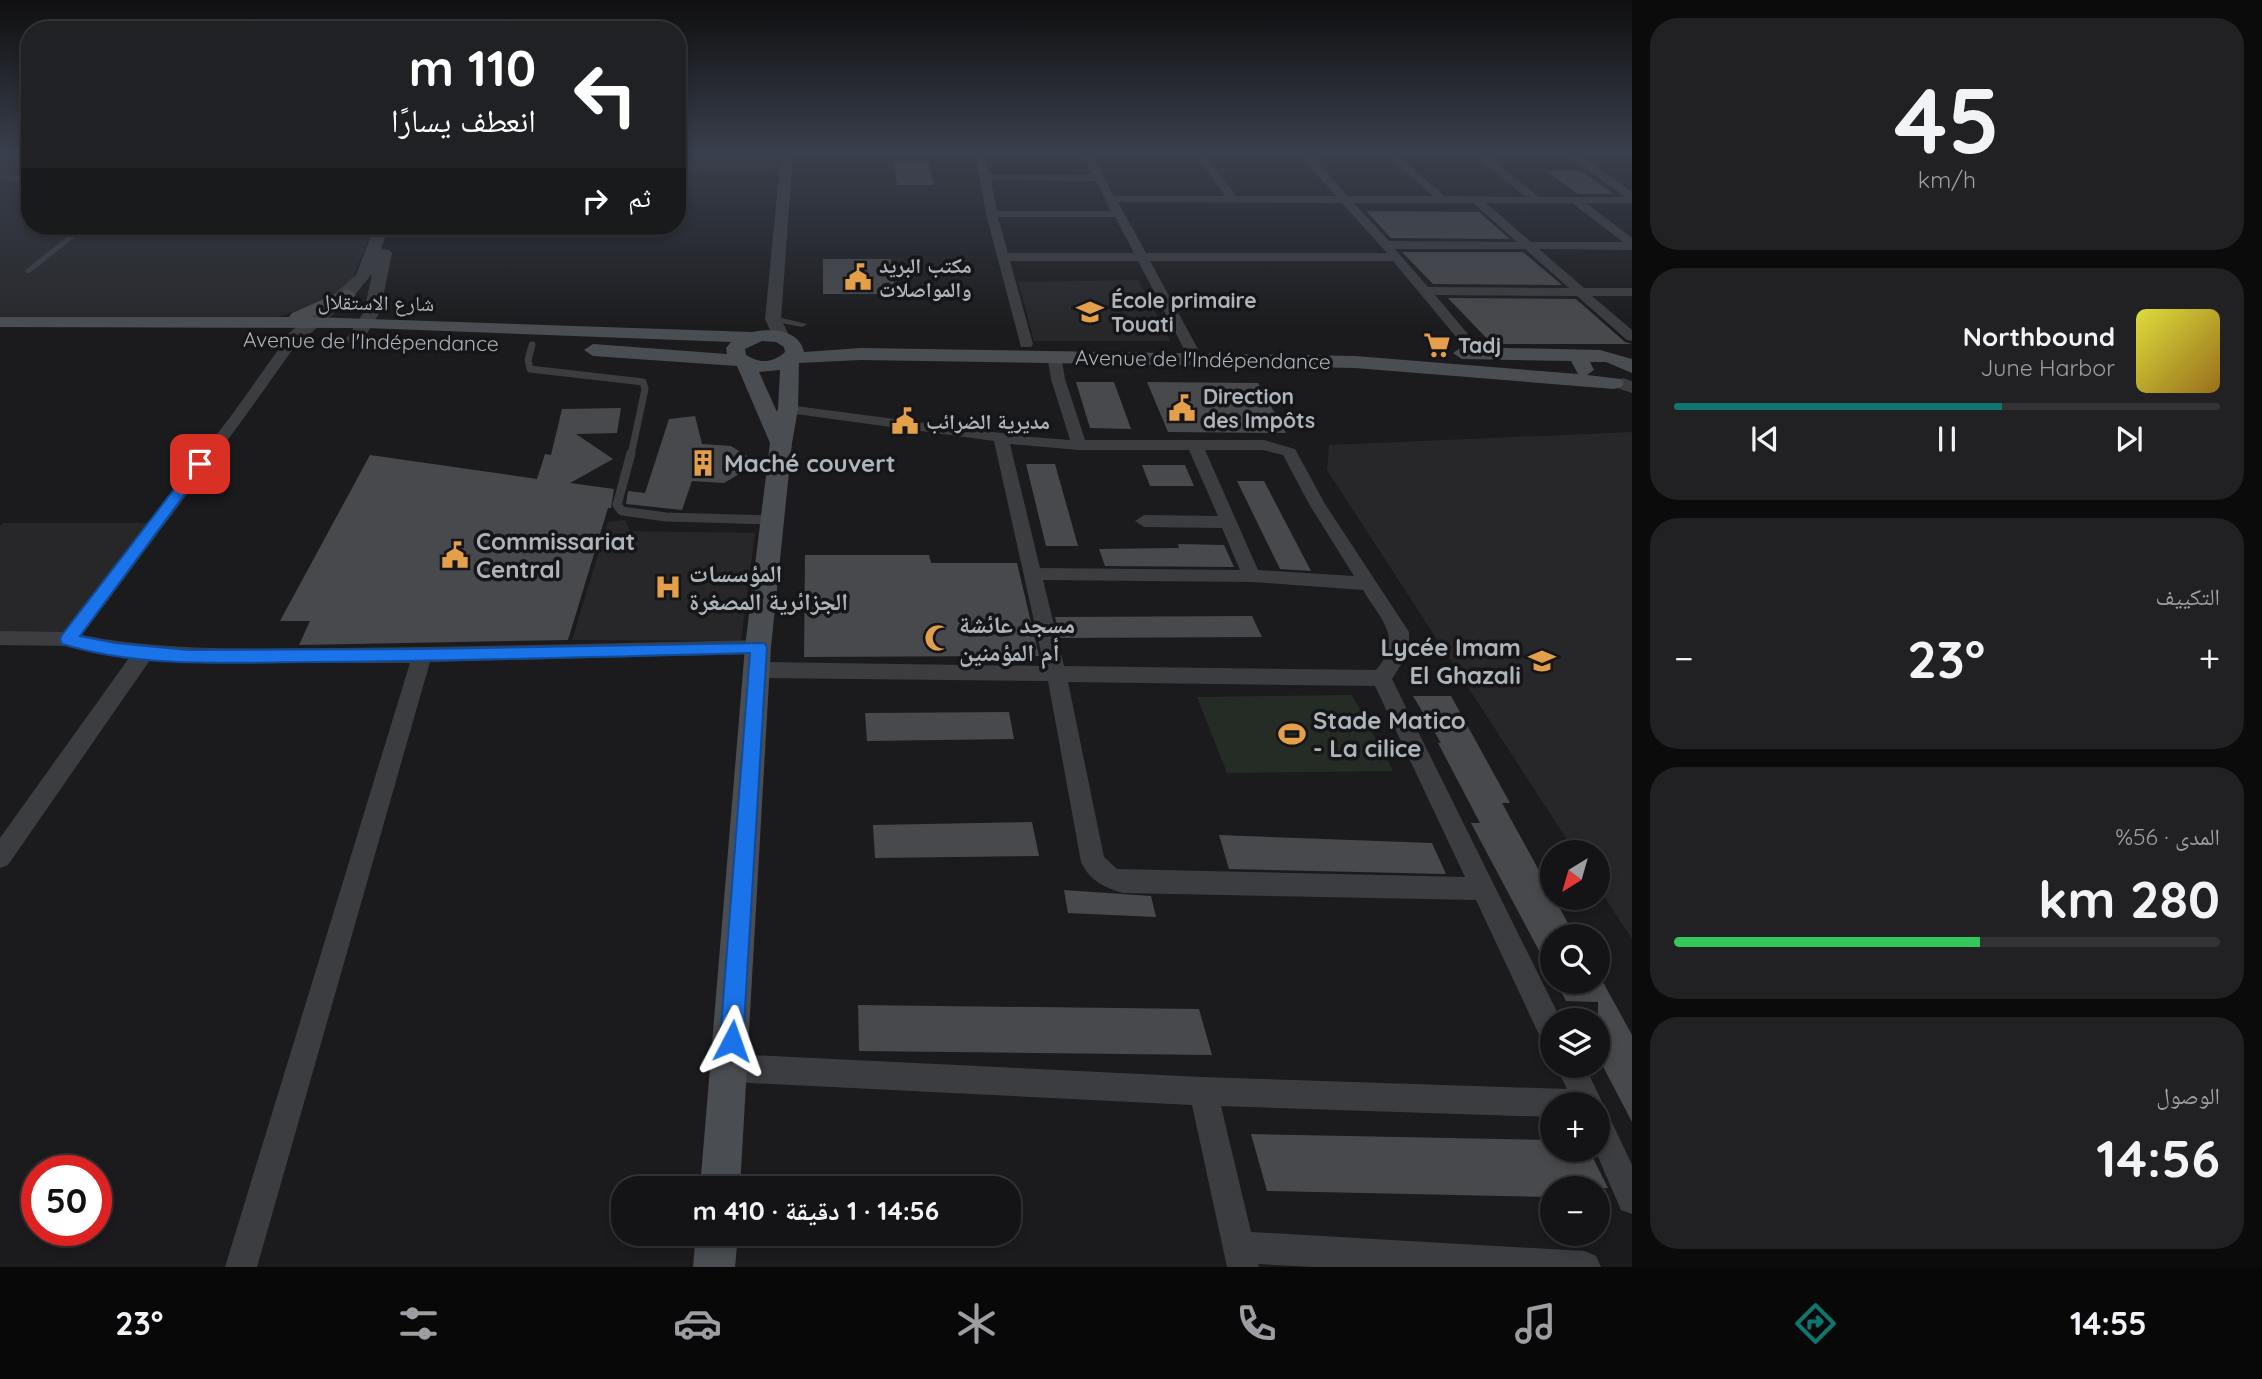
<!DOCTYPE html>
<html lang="ar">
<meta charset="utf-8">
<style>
:root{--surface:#141416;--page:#212123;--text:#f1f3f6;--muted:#9d9ea1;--line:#333335;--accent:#0f766e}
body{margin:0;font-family:Quicksand,"Noto Naskh Arabic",sans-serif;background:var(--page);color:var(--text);direction:rtl;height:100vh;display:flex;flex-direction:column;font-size:26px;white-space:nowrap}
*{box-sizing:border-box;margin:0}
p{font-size:23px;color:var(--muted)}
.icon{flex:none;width:38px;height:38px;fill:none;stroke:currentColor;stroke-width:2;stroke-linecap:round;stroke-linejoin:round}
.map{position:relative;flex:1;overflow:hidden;direction:ltr}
.panel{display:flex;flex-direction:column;gap:18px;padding:18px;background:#0b0b0c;width:630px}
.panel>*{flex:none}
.banner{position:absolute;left:21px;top:21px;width:665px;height:214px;border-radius:28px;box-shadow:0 4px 10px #0003,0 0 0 2px var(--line);direction:rtl;background:#202124;color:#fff;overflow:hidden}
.needle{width:46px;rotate:217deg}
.fabs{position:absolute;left:1540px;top:840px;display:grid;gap:14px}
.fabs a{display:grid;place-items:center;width:70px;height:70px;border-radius:50%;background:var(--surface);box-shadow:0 4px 10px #0003,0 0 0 2px var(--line);font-size:35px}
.speed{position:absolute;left:21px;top:1155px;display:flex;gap:14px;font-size:35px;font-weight:700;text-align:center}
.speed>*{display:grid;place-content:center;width:91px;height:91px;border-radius:50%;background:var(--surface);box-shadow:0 4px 10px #0003,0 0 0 2px var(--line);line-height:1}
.speed .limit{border:10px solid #d22;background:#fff;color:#111}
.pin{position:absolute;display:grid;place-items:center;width:60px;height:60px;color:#fff;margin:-30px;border-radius:14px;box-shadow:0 4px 10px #0006}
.me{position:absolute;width:77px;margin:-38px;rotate:4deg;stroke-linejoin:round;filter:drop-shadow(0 0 5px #0008)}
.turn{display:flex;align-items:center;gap:24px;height:147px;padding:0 35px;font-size:32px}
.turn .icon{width:91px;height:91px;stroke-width:2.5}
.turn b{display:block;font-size:49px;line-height:60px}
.then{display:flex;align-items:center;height:66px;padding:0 35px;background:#0003;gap:14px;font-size:26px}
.big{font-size:52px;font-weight:800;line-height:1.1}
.panel .widget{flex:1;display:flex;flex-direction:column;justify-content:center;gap:10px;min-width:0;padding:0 24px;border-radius:28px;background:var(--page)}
.panel .dial{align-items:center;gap:0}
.dial b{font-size:91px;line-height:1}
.song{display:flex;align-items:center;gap:21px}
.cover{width:84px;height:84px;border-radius:10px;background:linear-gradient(135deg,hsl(60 70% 55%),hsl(40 70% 35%))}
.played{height:7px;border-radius:4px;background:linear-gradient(90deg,var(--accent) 60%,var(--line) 60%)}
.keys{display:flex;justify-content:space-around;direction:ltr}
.heat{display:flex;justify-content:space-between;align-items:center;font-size:38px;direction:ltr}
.charge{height:10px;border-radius:5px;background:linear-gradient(90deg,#34c759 56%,var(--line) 0)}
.trip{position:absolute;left:611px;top:1176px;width:410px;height:70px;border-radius:28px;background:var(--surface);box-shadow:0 4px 10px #0003,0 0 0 2px var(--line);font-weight:800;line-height:70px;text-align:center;direction:rtl}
.tab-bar{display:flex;height:112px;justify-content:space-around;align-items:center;background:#080809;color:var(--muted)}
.tab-bar .icon{width:49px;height:49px}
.tab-bar .current{color:var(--accent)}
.tab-bar b{font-size:32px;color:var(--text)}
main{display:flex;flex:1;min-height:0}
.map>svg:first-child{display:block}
.built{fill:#27272a}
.green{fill:#252c25}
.building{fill:#48494c}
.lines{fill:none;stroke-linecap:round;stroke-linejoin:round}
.service-far2{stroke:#3c3d41;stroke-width:5}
.service-far1{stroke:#3c3d41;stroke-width:7}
.service{stroke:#3c3d41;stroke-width:9}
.pedestrian{fill:#3c3d41;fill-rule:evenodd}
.minor{fill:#3c3d41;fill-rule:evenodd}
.tertiary{fill:#3c3d41;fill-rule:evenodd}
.secondary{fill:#4a4d51;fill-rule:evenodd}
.route{fill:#1a73e8;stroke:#114b97;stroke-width:2}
.labels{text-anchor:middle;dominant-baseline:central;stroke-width:7;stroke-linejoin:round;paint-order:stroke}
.far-poi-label{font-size:21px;font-weight:bold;fill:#aeb4bb;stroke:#161618;text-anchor:start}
.far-street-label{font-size:21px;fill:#aeb4bb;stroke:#161618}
.poi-label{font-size:24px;font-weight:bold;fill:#aeb4bb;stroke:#161618;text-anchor:start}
</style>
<main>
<section class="panel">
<div class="widget dial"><b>45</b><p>km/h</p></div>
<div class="widget">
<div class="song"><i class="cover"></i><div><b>Northbound</b><p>June Harbor</p></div></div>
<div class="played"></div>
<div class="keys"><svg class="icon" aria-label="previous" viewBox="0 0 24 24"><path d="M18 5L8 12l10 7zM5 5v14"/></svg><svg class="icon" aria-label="pause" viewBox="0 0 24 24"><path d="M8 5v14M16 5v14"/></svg><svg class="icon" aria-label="next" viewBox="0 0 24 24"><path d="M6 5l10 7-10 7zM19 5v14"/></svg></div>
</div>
<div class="widget"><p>التكييف</p>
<div class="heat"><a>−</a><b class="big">23°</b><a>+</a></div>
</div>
<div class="widget"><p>المدى · 56%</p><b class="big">280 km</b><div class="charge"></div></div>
<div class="widget"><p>الوصول</p><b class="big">14:56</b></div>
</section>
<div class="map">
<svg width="1632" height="1267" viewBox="0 0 1632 1267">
<rect width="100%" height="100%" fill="#1b1b1d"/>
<path class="built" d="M 0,153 L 30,153 L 30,226 L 375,226 L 349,287 L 332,298 L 273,319 L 0,317 Z
M 677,153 L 776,153 L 774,176 L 677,174 Z
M 1138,280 L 1171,341 L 1034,341 L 1018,282 Z
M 1632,432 L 1632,939 L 1598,887 L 1598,852 L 1575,852 L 1327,470 L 1329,445 Z
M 625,520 L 630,531 L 755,533 L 741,641 L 572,640 L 608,522 Z
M 3,523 L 150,523 L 62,634 L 0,631 L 0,526 Z"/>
<path class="green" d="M 1352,695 L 1393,771 L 1227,773 L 1197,697 Z"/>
<path class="building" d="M 894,161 L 928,161 L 934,185 L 897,185 Z
M 1546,171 L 1580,171 L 1614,194 L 1578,194 Z
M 1366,211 L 1479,212 L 1510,239 L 1391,238 Z
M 1402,252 L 1523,252 L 1562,285 L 1433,284 Z
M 823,259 L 891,259 L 895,294 L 823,294 Z
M 1448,298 L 1576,299 L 1625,342 L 1632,344 L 1492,344 Z
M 1076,382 L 1114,382 L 1131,429 L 1090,428 Z
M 1147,382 L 1258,383 L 1286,433 L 1168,432 Z
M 621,408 L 617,433 L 576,434 L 613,459 L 570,483 L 614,489 L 611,508 L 608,508 L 568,640 L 299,645 L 310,621 L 280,621 L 370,455 L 537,479 L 545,454 L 551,455 L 562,409 Z
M 695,416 L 702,444 L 731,446 L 758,463 L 724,483 L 692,481 L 682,510 L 626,504 L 628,491 L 645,493 L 669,419 Z
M 1026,464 L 1055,464 L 1078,546 L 1046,546 Z
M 1142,465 L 1185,465 L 1194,486 L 1150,486 Z
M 1237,481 L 1264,481 L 1311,571 L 1280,569 Z
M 1178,544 L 1224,545 L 1234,567 L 1105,566 L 1099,549 L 1179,548 Z
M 805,555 L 929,555 L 931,563 L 1017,563 L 1039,656 L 804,657 Z
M 1252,616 L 1262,637 L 1060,638 L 1055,617 Z
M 1413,696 L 1451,696 L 1510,803 L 1502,803 L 1575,936 L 1552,936 L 1552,975 L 1471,823 L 1480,823 L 1438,743 L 1441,743 Z
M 1009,712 L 1014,739 L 867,741 L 865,713 Z
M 1032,822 L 1039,856 L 875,858 L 873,825 Z
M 1219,835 L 1432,843 L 1446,874 L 1229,869 Z
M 1064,890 L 1151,896 L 1156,917 L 1068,913 Z
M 1598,973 L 1632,1035 L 1632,1122 L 1598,1057 L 1598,1002 L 1566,1001 L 1556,982 L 1598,982 Z
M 858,1005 L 1199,1009 L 1212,1055 L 859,1051 Z
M 1251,1134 L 1552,1140 L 1552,1150 L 1589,1150 L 1608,1188 L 1552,1188 L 1552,1197 L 1267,1191 Z"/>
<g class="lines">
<path class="service-far2" d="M 0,178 L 30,179
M 28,271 L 85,226"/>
<path class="service-far1" d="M 532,345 L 528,360 L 530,369 L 643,382 L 645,389 L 631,455"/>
<path class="service" d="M 631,453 L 617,505 L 622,511 L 666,517 L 772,520"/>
<path class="pedestrian" d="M 773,316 L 807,324 L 802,327 L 770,321 L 770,317 Z"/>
<path class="minor" d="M 942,153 L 985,153 L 989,174 L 1093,175 L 1081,153 L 1091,153 L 1114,196 L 1225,196 L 1194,153 L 1204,153 L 1236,196 L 1336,196 L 1298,153 L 1309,153 L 1348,196 L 1433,196 L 1384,153 L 1395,153 L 1445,196 L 1526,197 L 1472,153 L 1484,153 L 1539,197 L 1625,197 L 1565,153 L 1577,153 L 1632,192 L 1632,203 L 1586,203 L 1632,238 L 1632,250 L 1539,249 L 1584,288 L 1632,288 L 1632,296 L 1592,296 L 1632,330 L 1632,341 L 1627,340 L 1577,296 L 1435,295 L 1484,353 L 1477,357 L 1472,356 L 1393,261 L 1150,261 L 1198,349 L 1191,353 L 1184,349 L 1138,261 L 1010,261 L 1033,344 L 1031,347 L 1021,347 L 986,214 L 976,158 ZM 991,180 L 1096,181 L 1111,211 L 997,211 ZM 1118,202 L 1342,203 L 1387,253 L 1146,253 ZM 1354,203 L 1473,203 L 1517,242 L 1389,241 ZM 1486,203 L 1572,203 L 1623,242 L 1531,242 ZM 998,217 L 1115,217 L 1134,253 L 1008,253 ZM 1395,249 L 1525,249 L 1569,288 L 1428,287 Z
M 293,335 L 300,339 L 241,422 L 82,635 C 167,652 253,648 340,648 C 479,647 619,643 758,640 L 765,642 L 768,647 L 765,652 L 758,654 L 430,662 L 257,1267 L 225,1267 L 410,663 L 188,663 L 150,660 L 8,865 L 0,868 L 0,838 L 129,658 L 68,646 L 0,645 L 0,631 L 63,632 L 231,416 L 288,336 Z
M 1054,351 L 1061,355 L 1065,379 L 1085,440 L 1264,440 L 1295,449 L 1325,504 L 1409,632 L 1409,652 L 1392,679 L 1561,1020 L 1552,1020 L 1552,1044 L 1542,1041 L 1476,900 L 1123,893 C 1105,888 1089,880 1081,862 L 1048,681 L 757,678 L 750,675 L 747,670 L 750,665 L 757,662 L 1044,666 L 994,441 L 788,413 L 781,409 L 788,405 L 1032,437 L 1070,440 L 1051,379 L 1047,355 ZM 1010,444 L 1079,450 L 1189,450 L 1218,516 L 1144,515 L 1135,521 L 1144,527 L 1222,528 L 1240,570 L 1040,568 ZM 1205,450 L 1263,450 L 1283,455 L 1309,504 L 1354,576 L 1258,570 ZM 1043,580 L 1252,582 L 1363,590 C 1381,620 1404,638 1376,670 L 1064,666 ZM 1068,682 L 1375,686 L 1465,877 L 1117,869 L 1104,857 Z
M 730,1054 L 1203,1077 L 1567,1089 L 1556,1066 L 1585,1066 L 1603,1104 L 1600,1111 L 1608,1114 L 1632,1165 L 1632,1214 L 1621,1210 L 1595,1150 L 1598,1150 L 1598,1104 L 1552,1104 L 1552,1117 L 1221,1106 L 1251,1232 L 1585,1251 L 1596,1256 L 1601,1267 L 1313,1267 L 1258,1264 L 1259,1267 L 1227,1267 L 1192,1105 L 730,1082 L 720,1078 L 716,1068 L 720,1058 Z"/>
<path class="tertiary" d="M 781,153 L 793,153 L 781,319 L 790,337 L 781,342 L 775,341 L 765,319 Z
M 375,226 L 389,226 L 381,249 L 389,250 L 392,253 L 380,312 L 361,343 L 349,343 L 346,339 L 364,312 L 372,274 L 353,297 L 299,343 L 287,343 L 284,339 L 287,335 L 356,275 Z
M 1623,378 L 1632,381 L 1632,393 L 1617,388 L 1614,384 Z"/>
<path class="secondary" d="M 347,289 L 356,294 L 353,298 L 311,317 L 752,332 C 771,328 799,329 804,352 L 861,348 L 1355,356 L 1578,374 L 1571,361 L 1462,359 L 1453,353 L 1462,347 L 1600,350 L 1632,359 L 1632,373 L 1606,362 L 1590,362 L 1594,370 L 1587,375 L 1621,379 L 1624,383 L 1621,387 L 1614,389 L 1355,368 L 861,360 L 799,363 L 798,409 L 792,443 L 771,647 L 740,1188 L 700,1188 L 745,647 L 770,443 L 737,366 L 593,356 L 584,350 L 593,344 L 727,354 L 726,348 L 731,342 L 366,328 L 0,327 L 0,317 L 289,317 L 292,313 ZM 762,341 L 776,342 L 784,347 L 785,352 C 773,363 760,364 746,355 L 745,349 ZM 780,370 L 778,409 L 777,412 L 759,372 Z
M 696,1234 L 738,1234 L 735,1267 L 693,1267 Z"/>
</g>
<linearGradient id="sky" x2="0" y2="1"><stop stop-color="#0f0f10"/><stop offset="0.46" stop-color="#393f4c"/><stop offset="1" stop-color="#393f4c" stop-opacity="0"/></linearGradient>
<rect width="1632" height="331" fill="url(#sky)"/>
<path class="route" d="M 200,460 L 207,464 L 205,467 L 80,636 L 115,643 L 188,650 L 422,649 L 764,643 L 767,647 L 743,1041 L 740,1049 L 732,1053 L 724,1049 L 720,1041 L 750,653 C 605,657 460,661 315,662 C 232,662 143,669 62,644 L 60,639 L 62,635 L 195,462 Z"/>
<defs>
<symbol id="civic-bare" viewBox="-9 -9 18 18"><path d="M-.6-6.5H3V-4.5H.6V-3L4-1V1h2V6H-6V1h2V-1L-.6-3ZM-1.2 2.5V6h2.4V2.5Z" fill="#e49f4b" stroke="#161618" stroke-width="2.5" paint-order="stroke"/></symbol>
<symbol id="school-bare" viewBox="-9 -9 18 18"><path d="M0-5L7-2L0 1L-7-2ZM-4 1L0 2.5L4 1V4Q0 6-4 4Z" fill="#e49f4b" stroke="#161618" stroke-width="2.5" paint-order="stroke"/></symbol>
<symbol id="supermarket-bare" viewBox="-9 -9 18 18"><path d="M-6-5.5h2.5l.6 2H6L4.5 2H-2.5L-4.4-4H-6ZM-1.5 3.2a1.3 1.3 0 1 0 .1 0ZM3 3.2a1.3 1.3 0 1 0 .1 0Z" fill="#e49f4b" stroke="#161618" stroke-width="2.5" paint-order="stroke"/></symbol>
<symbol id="building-bare" viewBox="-9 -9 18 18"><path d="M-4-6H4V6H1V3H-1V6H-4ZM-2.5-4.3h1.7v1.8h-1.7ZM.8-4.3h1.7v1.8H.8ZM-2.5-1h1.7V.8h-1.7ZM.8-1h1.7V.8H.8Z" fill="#e49f4b" stroke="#161618" stroke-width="2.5" paint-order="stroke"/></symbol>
<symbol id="hospital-bare" viewBox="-9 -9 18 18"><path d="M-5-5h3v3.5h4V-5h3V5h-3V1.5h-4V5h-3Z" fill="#e49f4b" stroke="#161618" stroke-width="2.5" paint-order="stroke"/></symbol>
<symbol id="mosque-bare" viewBox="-9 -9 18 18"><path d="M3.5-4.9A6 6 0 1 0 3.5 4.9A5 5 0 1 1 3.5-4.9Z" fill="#e49f4b" stroke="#161618" stroke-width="2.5" paint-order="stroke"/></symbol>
<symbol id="stadium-bare" viewBox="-9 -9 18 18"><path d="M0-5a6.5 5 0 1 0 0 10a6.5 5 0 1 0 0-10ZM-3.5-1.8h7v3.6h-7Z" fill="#e49f4b" stroke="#161618" stroke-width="2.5" paint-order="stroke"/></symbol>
</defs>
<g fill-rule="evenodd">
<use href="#civic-bare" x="839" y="258" width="38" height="38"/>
<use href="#school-bare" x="1071" y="293" width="38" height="38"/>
<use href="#supermarket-bare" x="1418" y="326" width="38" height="38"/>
<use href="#civic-bare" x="1163" y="389" width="38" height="38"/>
<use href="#civic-bare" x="886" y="402" width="38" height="38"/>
<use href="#building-bare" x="684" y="444" width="38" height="38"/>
<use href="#civic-bare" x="436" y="536" width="38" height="38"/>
<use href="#hospital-bare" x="649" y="568" width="38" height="38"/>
<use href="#mosque-bare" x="919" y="619" width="38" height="38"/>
<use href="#school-bare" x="1523" y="642" width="38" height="38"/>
<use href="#stadium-bare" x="1273" y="715" width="38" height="38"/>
</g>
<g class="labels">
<g class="far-poi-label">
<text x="879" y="265">مكتب البريد<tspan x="879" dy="24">والمواصلات</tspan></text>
<text x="1111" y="300">École primaire<tspan x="1111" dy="24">Touati</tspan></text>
<text x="1458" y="345">Tadj</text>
<text x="1203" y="396">Direction<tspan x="1203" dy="24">des Impôts</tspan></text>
<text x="926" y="421">مديرية الضرائب</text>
</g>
<g class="far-street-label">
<text transform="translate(376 302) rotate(1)">شارع الاستقلال</text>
<text transform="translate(371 341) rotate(1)">Avenue de l'Indépendance</text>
<text transform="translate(1203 359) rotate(1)">Avenue de l'Indépendance</text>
</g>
<g class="poi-label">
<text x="724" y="463">Maché couvert</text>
<text x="476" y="541">Commissariat<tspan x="476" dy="28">Central</tspan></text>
<text x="689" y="573">المؤسسات<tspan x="689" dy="28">الجزائرية المصغرة</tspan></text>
<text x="959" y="624">مسجد عائشة<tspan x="959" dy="28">أم المؤمنين</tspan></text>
<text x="1521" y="647" text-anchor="end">Lycée Imam<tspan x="1521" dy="28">El Ghazali</tspan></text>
<text x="1313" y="720">Stade Matico<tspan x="1313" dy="28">- La cilice</tspan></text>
</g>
</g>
</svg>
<div class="fabs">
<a><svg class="needle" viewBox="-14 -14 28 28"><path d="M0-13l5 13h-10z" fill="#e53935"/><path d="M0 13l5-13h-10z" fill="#9d9ea1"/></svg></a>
<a><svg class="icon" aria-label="search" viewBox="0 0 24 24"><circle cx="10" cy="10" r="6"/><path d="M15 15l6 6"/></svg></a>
<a><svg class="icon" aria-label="layers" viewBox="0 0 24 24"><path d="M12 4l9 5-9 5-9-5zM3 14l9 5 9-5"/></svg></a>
<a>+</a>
<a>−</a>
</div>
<div class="speed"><div class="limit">50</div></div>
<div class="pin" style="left:200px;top:464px;background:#d93025"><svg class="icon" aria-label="arrive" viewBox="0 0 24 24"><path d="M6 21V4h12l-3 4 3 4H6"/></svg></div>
<svg class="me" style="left:732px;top:1041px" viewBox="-20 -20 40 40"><path d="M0-17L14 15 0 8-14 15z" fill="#1a73e8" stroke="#fff" stroke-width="4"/></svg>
<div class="trip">14:56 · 1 دقيقة · 410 m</div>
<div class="banner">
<div class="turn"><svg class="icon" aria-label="left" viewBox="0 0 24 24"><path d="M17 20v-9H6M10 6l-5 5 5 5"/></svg><div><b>110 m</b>انعطف يسارًا</div></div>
<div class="then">ثم<svg class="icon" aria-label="right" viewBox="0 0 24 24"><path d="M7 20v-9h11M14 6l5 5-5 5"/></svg></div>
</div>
</div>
</main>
<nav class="tab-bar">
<b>14:55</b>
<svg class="icon current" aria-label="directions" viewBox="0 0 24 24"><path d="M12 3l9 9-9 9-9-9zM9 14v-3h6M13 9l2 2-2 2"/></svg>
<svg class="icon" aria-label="music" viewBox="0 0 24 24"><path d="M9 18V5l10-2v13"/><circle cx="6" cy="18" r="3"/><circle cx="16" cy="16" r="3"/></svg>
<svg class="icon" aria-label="phone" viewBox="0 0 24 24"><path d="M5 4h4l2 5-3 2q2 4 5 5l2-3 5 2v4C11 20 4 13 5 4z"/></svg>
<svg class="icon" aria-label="climate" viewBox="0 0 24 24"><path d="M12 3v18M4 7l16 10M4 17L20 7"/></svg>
<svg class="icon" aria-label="car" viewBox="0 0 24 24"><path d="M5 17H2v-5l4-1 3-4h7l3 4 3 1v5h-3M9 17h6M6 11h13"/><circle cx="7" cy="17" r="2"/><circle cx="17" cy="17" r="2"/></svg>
<svg class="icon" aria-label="filters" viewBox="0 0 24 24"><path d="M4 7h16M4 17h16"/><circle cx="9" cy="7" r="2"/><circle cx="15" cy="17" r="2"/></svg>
<b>23°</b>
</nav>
